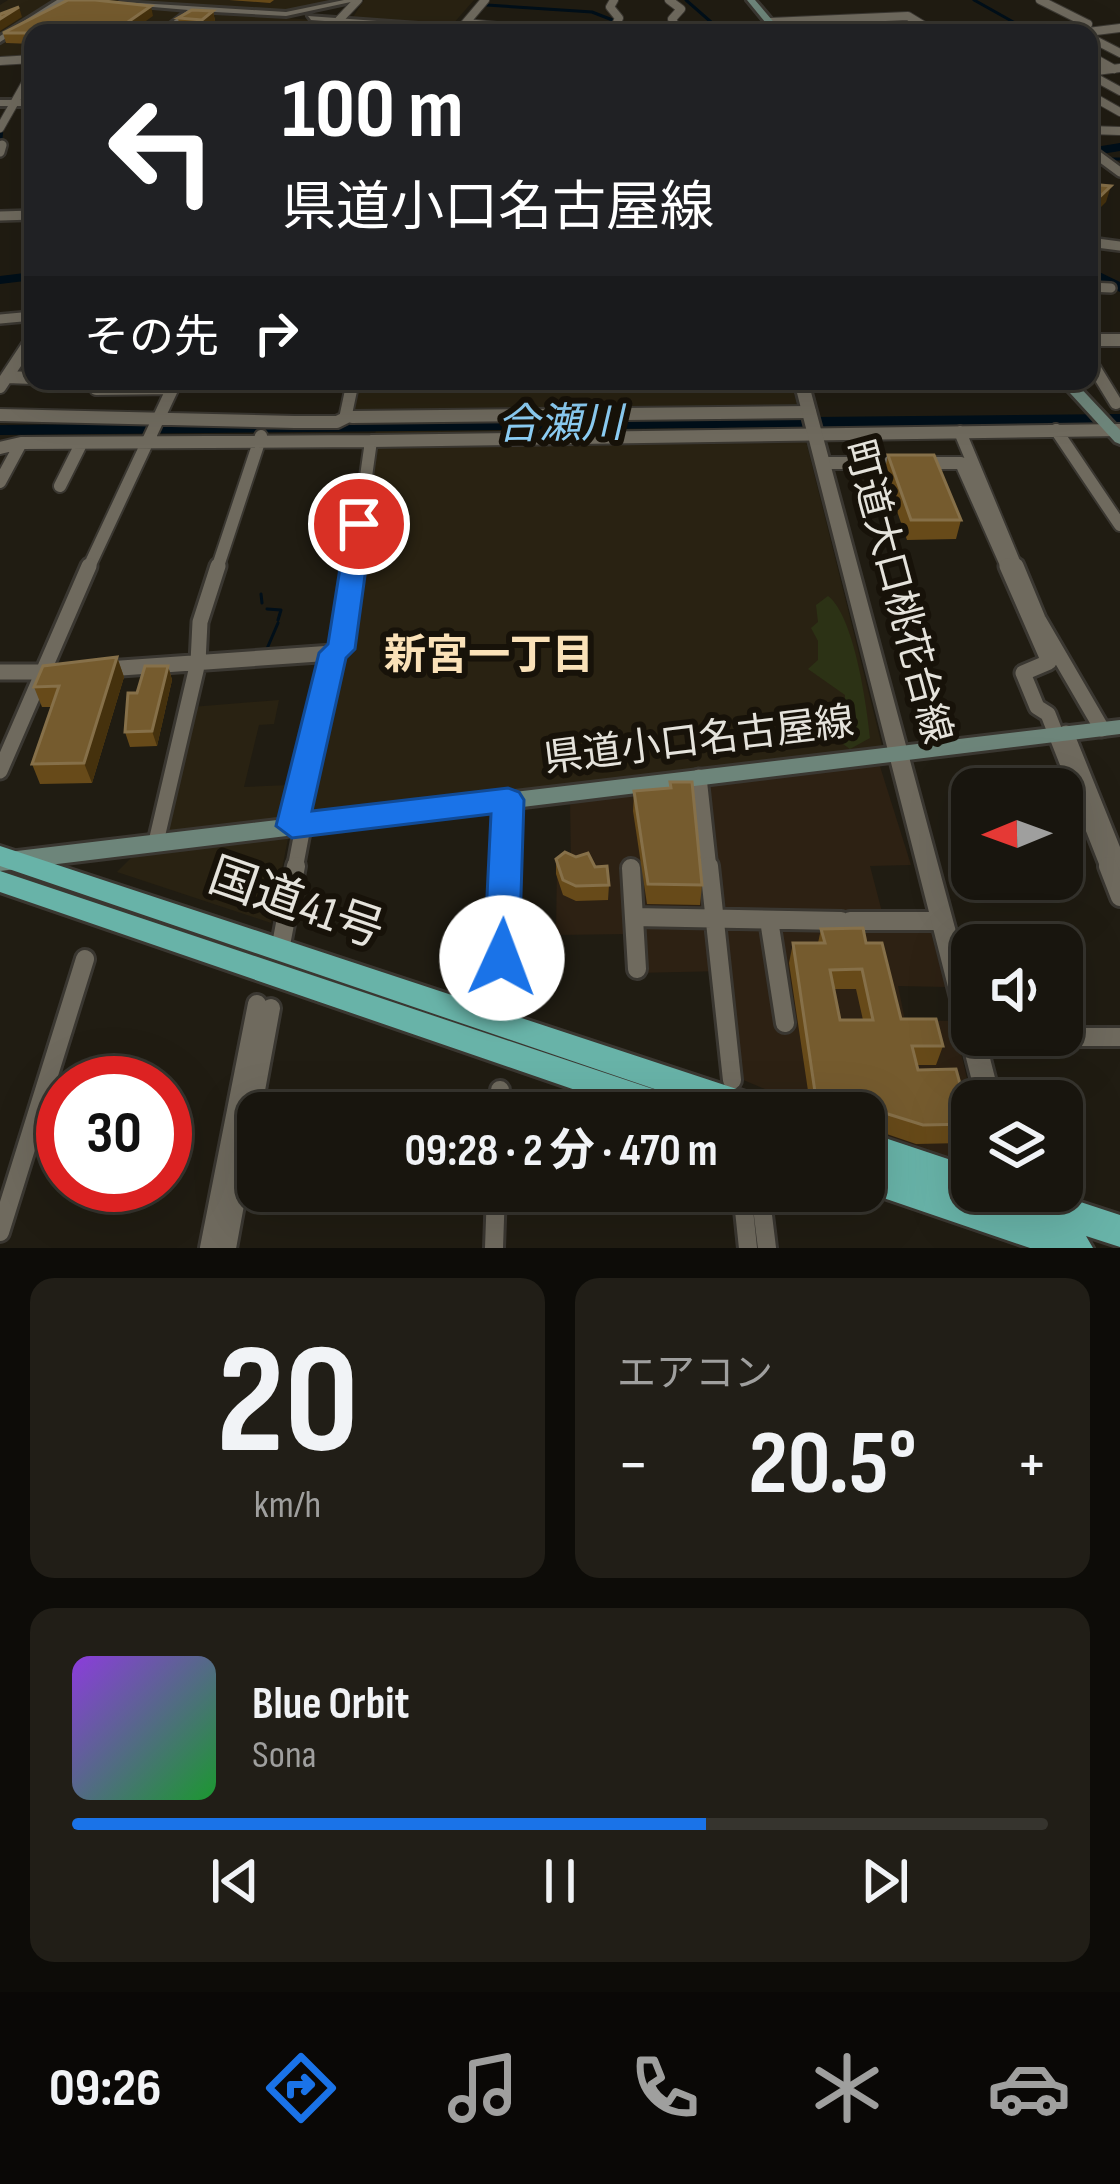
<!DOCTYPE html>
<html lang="ja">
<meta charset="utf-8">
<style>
:root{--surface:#18150e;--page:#211e17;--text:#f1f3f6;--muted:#9f9f9e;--line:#36342e;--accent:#1a73e8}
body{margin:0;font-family:"Sofia Sans Condensed","Noto Sans JP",sans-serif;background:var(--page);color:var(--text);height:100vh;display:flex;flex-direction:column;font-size:45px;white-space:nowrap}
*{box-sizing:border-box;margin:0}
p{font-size:39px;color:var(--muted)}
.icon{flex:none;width:66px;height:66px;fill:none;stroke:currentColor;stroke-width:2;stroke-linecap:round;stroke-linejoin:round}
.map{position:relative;height:1248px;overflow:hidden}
.side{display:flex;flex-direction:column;gap:30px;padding:30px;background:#0d0c08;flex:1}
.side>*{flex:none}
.hud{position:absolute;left:24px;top:24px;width:1074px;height:366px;border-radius:24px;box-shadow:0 12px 48px #0002,0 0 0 3px var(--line);background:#202124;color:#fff;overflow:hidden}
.needle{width:78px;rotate:269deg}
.buttons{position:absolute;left:951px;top:768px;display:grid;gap:24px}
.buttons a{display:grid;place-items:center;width:132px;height:132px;border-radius:24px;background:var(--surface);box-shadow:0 12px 48px #0002,0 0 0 3px var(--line);font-size:60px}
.speed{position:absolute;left:36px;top:1056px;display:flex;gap:24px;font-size:60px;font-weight:700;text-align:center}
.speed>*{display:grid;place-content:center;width:156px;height:156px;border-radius:50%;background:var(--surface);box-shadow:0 12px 48px #0002,0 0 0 3px var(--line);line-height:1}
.speed .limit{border:18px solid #d22;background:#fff;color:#111}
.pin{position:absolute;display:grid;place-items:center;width:102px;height:102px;color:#fff;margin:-51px;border:6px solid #fff;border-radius:50%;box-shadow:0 3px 12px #0007}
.me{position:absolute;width:132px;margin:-66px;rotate:2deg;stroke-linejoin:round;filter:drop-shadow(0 0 9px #0008)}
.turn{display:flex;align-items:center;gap:42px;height:252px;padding:0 60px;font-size:54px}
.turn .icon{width:156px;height:156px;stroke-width:2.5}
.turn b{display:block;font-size:84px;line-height:102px}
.then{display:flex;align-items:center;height:114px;padding:0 60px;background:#0003;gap:24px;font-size:45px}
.big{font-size:90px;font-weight:700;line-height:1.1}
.side .widget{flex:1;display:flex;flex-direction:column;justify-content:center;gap:18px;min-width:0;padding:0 42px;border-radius:24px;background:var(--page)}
.side .dial{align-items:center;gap:0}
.dial b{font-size:156px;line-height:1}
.song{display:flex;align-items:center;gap:36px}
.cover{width:144px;height:144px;border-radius:18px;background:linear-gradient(135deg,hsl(270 70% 55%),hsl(130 70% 35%))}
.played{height:12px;border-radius:6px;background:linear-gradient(90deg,var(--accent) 65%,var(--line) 65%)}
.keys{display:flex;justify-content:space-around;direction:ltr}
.heat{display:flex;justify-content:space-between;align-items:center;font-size:66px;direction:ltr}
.side .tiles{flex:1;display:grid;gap:30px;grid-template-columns:1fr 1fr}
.widget:last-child{grid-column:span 2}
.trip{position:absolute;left:237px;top:1092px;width:648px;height:120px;border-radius:24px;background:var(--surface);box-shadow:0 12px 48px #0002,0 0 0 3px var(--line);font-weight:700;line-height:120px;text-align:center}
.tab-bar{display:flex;height:192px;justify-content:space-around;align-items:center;background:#0a0806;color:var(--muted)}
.tab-bar .icon{width:84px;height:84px}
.tab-bar .active{color:var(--accent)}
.tab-bar b{font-size:54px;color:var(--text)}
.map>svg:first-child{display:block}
.built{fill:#292212}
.medical{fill:#2d2113}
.green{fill:#2c3215}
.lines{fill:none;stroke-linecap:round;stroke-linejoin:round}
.stream{stroke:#010f19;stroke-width:3}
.river{fill:#010f19;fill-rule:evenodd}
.minor-far4-casing{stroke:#3a3731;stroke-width:10}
.minor-far3-casing{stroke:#3a3731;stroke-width:14}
.minor-far2-casing{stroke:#3a3731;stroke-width:16}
.minor-far1-casing{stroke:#3a3731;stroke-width:21}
.minor-casing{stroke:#3a3731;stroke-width:24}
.tertiary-casing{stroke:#3a3731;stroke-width:6}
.secondary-casing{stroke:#3a3731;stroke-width:6}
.trunk-casing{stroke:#3a3731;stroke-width:6}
.minor-far4{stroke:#6f6a5e;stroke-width:8}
.minor-far3{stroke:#6f6a5e;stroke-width:9}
.minor-far2{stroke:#6f6a5e;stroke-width:12}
.minor-far1{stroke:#6f6a5e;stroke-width:15}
.minor{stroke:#6f6a5e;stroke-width:18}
.tertiary{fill:#6f6a5e;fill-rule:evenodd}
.secondary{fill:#6d857a;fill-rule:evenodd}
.trunk{fill:#68b3a8;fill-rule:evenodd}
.wall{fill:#674a19;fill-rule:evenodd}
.shaded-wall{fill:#45310d}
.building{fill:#755b2e;stroke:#867049;stroke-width:3;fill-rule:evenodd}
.route{fill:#1a73e8;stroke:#114b97;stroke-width:3}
.labels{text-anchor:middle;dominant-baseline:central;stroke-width:12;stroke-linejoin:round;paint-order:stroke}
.street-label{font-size:39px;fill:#e5e3dc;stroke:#171209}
.water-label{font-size:42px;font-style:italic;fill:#8dcff6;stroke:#171209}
.neighbourhood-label{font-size:42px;font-weight:bold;fill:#fae1b8;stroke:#171209}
.near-street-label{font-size:48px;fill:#e5e3dc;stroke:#171209}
</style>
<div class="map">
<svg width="1120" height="1248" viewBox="0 0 1120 1248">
<rect width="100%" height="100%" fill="#201c12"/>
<path class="built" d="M 8,0 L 356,0 L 299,13 L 227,13 L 446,31 L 33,33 L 33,57 L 0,58 L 0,5 Z
M 364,0 L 474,0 L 452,25 L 353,17 Z
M 358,381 L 791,381 L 882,746 L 167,836 L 163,832 L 191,707 L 279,700 L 274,724 L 259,725 L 244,787 L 312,784 L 345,650 L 378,414 L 351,413 Z
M 289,834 L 271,923 L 117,872 L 136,853 Z"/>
<path class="medical" d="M 878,760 L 911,865 L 870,866 L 882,912 L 925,911 L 946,987 L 898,986 L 905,1020 L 954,1021 L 972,1101 L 972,1166 L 864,1130 L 864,1113 L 822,1113 L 741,1079 L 727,971 L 634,973 L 630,934 L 556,935 L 557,862 L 571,862 L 570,800 Z"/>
<path class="green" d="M 828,596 C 854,615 867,706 870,738 L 850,749 L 829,734 L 829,724 L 844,714 L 845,695 L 808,669 L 818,660 L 818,641 L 811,628 L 818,622 L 816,605 Z"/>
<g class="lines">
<path class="stream" d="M 686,0 L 719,29 L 768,28
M 974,0 L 1024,28
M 487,5 L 592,12 L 615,21
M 822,29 L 842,29
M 1,138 L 2,128
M 1089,140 L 1099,150
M 1109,159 L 1120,159
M 261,594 L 262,603
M 267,609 L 281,610 L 278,620
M 266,651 L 278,623"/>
<path class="river" d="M 1120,143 L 1120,151 L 1089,156 L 1089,148 Z
M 1089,267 L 1120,282 L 1120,292 L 1089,277 Z
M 33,272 L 33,280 L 0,284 L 0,276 Z
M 1120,414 L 1120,424 L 0,435 L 0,425 Z"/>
<defs>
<path id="minor-far4" d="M 669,0 L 681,9 L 672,19 L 679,33
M 1040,0 L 1088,24
M 339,20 L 358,0
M 770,22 L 908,16 L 936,33
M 466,23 L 570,33
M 778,32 L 847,33
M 457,33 L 485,0
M 612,33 L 619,18 L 610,7 L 614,0
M 1017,33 L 1088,24
M 1080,33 L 1120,28
M 1089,37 L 1120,53
M 1089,55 L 1114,69
M 0,61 L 33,59
M 1089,72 L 1120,68
M 1089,74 L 1120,91
M 1090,95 L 1120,112
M 0,128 L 33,70
M 1089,130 L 1120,131"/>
<path id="minor-far3" d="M 1089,149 L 1120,172
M 0,152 L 2,145
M 0,216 L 33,215
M 1089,242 L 1120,246
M 1089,287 L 1111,288
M 0,319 L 33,316"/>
<path id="minor-far2" d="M 1089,340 L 1120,340
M 1089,359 L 1116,403
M 7,377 L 33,378
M 99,381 L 96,389 L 172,388
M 353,381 L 346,414 L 352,417 L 810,412
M 0,387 L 33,337
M 0,415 L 295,422 L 337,422 L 349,416
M 1056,430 L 1120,525
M 960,432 L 1017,569
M 371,441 L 1120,430
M 0,448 L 21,443 L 371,441 L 353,569
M 823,463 L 961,463 L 1008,569
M 0,482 L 21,443
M 60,486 L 81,444
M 88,569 L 176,381
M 217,569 L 261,436"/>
<path id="minor-far1" d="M 1007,566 L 1049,662 L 1023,673 L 1037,707 L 1048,714 L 1109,869
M 1016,566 L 1038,619 L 1102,729
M 107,669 L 333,653
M 0,672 L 49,672
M 1066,733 L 1120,867
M 0,771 L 89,566
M 699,777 L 709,869
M 293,826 L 333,653 L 341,649 L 353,566
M 156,842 L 198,662 L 200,622 L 218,566
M 295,869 L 302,832
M 506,869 L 508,800"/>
<path id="minor" d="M 709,866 L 732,1080
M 1108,866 L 1120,897
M 631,868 L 637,969
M 634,917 L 841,921
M 769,920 L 785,1023
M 850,921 L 943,921
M 280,950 L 296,866
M 501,997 L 506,866
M 973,1037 L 1120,1037
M 499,1113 L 500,1090
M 742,1191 L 748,1248
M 760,1191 L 767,1248
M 0,1232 L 85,959
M 209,1248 L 257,1004
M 227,1248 L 271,1008
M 494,1248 L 496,1191"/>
<path id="tertiary" d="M 57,0 L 66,0 L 0,42 L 0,36 Z
M 344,0 L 360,0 L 286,16 L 197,11 L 167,33 L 158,33 L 188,10 L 118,4 L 122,2 L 286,12 Z
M 308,16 L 460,27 L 464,29 L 460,31 L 311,20 Z
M 0,100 L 33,100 L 33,106 L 0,106 Z
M 794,381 L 808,381 L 972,991 L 972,1035 L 984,1035 L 1001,1101 L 977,1101 Z"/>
<path id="secondary" d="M 747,0 L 755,0 L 783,33 L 774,33 Z
M 1059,381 L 1074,381 L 1120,430 L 1120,444 L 1115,442 Z
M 1120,720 L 1120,734 L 0,871 L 0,853 Z"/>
<path id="trunk" d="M 0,846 L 767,1099 L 778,1103 L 782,1113 L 725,1113 L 0,866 Z
M 0,871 L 683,1099 L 694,1103 L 698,1113 L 642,1113 L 0,892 Z
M 864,1131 L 972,1167 L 972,1191 L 1047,1191 L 1120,1215 L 1120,1247 L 1086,1236 L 1093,1248 L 1030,1248 L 863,1191 ZM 984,1191 L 988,1202 L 990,1203 L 973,1197 Z"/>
</defs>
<use href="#minor-far4" class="minor-far4-casing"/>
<use href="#minor-far3" class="minor-far3-casing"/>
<use href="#minor-far2" class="minor-far2-casing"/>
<use href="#minor-far1" class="minor-far1-casing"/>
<use href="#minor" class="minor-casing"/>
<use href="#tertiary" class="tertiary-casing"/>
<use href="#secondary" class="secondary-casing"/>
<use href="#trunk" class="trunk-casing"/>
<use href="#minor-far4" class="minor-far4"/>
<use href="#minor-far3" class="minor-far3"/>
<use href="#minor-far2" class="minor-far2"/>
<use href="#minor-far1" class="minor-far1"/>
<use href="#minor" class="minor"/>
<use href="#tertiary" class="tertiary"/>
<use href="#secondary" class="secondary"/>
<use href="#trunk" class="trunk"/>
</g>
<path class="wall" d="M 229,0 L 274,0 L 270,3 Z
M 213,11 L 215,21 L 204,30 L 180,29 L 178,18 Z
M 153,16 L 33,33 L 33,44 L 6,43 L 3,33 Z
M 888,455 L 961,520 L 956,539 L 907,540 L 884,474 Z
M 117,657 L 124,677 L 92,783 L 40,784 L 32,764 L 52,707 L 42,707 L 34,687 Z
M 168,666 L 172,680 L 157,746 L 130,747 L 125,732 L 137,693 Z
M 634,791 L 702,885 L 700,905 L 647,904 L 633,811 Z
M 556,859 L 595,867 L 609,885 L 608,900 L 576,901 L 563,895 L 556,874 Z
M 821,929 L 866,943 L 901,1019 L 943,1046 L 936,1065 L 916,1065 L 918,1070 L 971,1124 L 963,1143 L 916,1144 L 869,1128 L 867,1120 L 864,1120 L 864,1113 L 811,1111 L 789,963 L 793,943 L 818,943 ZM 833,989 L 856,989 L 863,1020 L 840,1020 Z"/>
<path class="shaded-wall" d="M 151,6 L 153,16 L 129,33 L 112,33 Z
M 19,7 L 22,17 L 0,31 L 0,19 Z
M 213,11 L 215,21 L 204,30 L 202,20 Z
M 1111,186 L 1106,202 L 1089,219 L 1089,207 Z
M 117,657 L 124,677 L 92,783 L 84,763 Z
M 168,666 L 172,680 L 157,746 L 152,731 Z"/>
<path class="building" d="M 68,0 L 95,0 L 151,6 L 112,33 L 3,33 Z
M 19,7 L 0,19 L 0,14 Z
M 192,10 L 213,11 L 202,20 L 178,18 Z
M 1089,184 L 1111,186 L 1089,207 Z
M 888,455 L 934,455 L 961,520 L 911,520 Z
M 117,657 L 84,763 L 32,764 L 59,686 L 34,687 L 43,666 Z
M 145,666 L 168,666 L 152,731 L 125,732 L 128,693 L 137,693 Z
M 670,782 L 692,782 L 702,885 L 648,884 L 634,791 L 671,788 Z
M 565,852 L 576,857 L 588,853 L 595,867 L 607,866 L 609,885 L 576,886 L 563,880 L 556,859 Z
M 863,928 L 866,943 L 882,943 L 901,1019 L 936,1019 L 943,1046 L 912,1046 L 918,1070 L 956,1069 L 971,1124 L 923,1125 L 875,1110 L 873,1102 L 840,1103 L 838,1092 L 815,1092 L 793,943 L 825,943 L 821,929 ZM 862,969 L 873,1020 L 840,1020 L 830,970 Z"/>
<path class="route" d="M 359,516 L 372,524 L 355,649 L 346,658 L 312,811 L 508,788 L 519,792 L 524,800 L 519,958 L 514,969 L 502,973 L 489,969 L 484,958 L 491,814 L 292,838 L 276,826 L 319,653 L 328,644 L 347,524 Z"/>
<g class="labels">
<g class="street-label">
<text transform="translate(897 592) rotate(75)">町道大口桃花台線</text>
<text transform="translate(699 741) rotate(-7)">県道小口名古屋線</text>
</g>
<g class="water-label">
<text transform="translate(560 425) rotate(-1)">合瀬川</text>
</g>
<g class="neighbourhood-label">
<text x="489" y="656">新宮一丁目</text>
</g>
<g class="near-street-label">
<text transform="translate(296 904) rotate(19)">国道41号</text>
</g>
</g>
</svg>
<div class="buttons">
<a><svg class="needle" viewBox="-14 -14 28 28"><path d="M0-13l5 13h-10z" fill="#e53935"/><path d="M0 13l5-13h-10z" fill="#9f9f9e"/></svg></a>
<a><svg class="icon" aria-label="sound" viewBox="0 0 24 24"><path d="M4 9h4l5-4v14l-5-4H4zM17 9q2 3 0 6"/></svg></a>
<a><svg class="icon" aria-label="layers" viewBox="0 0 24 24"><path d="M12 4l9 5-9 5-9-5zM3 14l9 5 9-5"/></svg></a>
</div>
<div class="speed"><div class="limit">30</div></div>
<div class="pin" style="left:359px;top:524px;background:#d93025"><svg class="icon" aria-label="arrive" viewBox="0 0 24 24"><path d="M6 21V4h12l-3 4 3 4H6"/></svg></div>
<svg class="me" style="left:502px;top:958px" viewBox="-20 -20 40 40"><circle r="19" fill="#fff"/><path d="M0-13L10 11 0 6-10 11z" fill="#1a73e8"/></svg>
<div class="trip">09:28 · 2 分 · 470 m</div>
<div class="hud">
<div class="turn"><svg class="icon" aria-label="left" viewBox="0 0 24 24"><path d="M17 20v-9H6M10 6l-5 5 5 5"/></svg><div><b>100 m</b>県道小口名古屋線</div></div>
<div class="then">その先<svg class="icon" aria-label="right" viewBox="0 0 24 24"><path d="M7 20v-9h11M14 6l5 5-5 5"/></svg></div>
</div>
</div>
<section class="side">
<div class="tiles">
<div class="widget dial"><b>20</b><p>km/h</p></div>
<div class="widget"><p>エアコン</p>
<div class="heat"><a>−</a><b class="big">20.5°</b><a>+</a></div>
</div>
<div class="widget">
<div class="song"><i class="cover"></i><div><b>Blue Orbit</b><p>Sona</p></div></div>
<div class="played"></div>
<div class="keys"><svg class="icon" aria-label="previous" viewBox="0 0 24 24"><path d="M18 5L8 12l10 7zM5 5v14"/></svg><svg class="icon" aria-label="pause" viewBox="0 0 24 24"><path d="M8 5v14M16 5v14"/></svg><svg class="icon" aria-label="next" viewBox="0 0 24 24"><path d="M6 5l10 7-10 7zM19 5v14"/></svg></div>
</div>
</div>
</section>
<nav class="tab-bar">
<b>09:26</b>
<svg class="icon active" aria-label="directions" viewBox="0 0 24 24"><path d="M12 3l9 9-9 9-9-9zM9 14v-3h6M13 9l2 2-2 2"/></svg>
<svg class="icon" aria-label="music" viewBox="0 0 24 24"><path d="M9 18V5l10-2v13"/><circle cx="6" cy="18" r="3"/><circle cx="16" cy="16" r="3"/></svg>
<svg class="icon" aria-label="phone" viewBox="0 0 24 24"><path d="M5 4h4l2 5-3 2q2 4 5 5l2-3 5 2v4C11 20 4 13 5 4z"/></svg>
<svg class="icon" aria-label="climate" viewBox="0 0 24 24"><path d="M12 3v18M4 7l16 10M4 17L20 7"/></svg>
<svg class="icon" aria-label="car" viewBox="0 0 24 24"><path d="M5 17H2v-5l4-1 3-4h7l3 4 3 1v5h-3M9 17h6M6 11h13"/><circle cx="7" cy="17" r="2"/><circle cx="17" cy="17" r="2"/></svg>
</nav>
